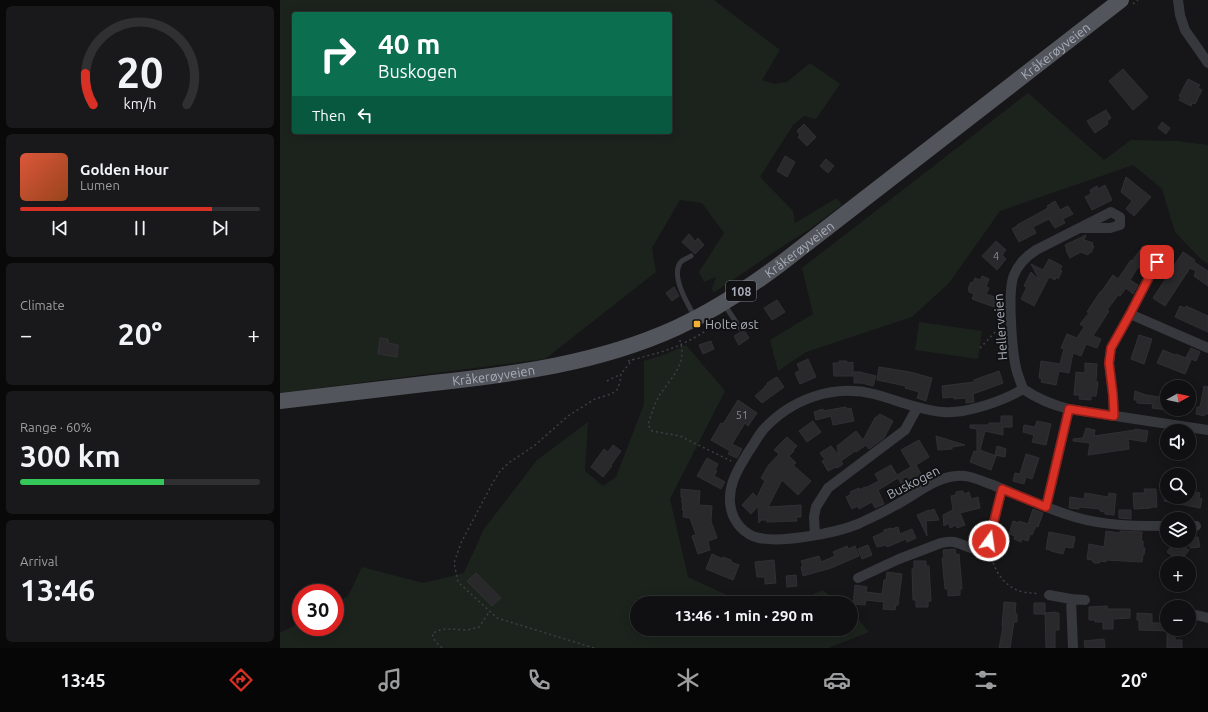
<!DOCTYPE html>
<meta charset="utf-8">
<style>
:root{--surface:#101012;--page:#19191b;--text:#f1f3f6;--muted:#9c9d9f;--line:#303032;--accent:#d93025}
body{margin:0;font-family:Ubuntu,sans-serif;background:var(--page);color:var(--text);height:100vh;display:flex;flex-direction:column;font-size:15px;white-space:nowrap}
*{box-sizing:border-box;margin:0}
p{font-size:13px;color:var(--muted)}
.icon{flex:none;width:22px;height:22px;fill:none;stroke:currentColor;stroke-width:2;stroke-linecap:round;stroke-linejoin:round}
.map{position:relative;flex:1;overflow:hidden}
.sheet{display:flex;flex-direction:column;gap:6px;padding:6px;background:#09090a;width:280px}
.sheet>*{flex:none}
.top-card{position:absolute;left:12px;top:12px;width:380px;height:122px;border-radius:4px;box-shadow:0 2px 10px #0003,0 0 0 1px var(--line);background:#0b6e4f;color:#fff;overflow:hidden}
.needle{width:26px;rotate:82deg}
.fabs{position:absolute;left:880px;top:380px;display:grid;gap:8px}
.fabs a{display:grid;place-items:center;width:36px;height:36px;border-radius:50%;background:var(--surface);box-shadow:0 2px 10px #0003,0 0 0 1px var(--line);font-size:20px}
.speed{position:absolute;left:12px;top:584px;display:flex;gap:8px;font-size:20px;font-weight:700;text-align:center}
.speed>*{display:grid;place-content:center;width:52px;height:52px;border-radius:50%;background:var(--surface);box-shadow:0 2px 10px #0003,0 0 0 1px var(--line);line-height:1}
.speed .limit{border:6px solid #d22;background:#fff;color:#111}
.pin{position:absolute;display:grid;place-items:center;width:34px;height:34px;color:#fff;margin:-17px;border-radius:8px;box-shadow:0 2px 6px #0006}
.me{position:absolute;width:44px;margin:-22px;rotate:14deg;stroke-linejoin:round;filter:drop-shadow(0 0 3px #0008)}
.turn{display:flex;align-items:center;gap:14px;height:84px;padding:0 20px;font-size:18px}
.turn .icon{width:52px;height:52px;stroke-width:2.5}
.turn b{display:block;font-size:28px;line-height:34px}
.then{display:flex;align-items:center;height:38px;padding:0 20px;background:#0003;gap:8px;font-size:15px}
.big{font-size:30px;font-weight:700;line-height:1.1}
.sheet .widget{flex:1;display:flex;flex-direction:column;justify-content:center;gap:6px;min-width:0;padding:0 14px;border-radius:6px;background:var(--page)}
.sheet .dial{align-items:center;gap:0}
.dial svg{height:104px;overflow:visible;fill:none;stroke:var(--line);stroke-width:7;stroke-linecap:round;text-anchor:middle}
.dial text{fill:var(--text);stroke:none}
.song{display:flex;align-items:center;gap:12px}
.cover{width:48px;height:48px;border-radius:6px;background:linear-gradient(135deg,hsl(10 70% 55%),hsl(20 70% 35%))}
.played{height:4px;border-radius:2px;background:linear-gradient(90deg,var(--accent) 80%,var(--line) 80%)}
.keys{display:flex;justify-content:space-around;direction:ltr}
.heat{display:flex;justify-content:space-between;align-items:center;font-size:22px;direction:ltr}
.charge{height:6px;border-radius:3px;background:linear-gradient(90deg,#34c759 60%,var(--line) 0)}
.trip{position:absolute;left:350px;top:596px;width:228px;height:40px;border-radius:20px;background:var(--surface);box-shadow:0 2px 10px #0003,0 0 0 1px var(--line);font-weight:700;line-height:40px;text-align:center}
.menu{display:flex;height:64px;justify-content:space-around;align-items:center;background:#060607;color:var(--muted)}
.menu .icon{width:28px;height:28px}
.menu .on{color:var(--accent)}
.menu b{font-size:18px;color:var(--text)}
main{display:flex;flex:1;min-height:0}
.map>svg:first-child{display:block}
.green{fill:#1c231d;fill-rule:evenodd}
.building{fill:#29292c;stroke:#303034}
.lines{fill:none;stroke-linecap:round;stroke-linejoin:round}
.path{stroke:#3d3f44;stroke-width:1.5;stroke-dasharray:2 3;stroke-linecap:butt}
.lane{stroke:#37383d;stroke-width:5}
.street{stroke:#37383d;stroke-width:10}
.primary{stroke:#53555c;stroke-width:16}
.route-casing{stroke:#8d1f18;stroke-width:10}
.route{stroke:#d93025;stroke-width:7}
.poi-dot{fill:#f2b134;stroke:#111113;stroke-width:1.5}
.labels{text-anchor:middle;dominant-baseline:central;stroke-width:4;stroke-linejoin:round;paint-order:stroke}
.number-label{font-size:11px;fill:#888b94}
.shield{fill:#111113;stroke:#7b7e86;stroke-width:1}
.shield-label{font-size:12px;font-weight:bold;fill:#a8adb8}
.street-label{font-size:13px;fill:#a8adb8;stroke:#111113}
.poi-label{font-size:13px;fill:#a8adb8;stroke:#111113;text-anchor:start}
</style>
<main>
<section class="sheet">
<div class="widget dial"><svg viewBox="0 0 100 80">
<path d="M14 69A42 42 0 1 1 86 69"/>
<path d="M14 69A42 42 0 0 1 8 45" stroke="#d93025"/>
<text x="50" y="56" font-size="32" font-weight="700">20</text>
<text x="50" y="72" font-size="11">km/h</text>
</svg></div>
<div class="widget">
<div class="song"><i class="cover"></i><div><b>Golden Hour</b><p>Lumen</p></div></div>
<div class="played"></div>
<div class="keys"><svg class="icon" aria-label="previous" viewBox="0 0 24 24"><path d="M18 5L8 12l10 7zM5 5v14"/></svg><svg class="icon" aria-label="pause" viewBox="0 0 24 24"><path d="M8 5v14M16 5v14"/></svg><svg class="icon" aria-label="next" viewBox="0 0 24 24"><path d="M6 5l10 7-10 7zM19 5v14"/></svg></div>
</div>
<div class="widget"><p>Climate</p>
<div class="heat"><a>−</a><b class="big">20°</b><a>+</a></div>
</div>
<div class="widget"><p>Range · 60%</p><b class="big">300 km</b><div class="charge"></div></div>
<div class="widget"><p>Arrival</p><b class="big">13:46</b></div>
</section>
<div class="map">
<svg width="928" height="648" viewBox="0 0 928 648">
<rect width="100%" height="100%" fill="#161618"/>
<path class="green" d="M 0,0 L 434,0 L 500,50 L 482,80 L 494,84 L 507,82 L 530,63 L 560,84 L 536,119 L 524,116 L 513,125 L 480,177 L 513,211 L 515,223 L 557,198 L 562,205 L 530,229 L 503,246 L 433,293 L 432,288 L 436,277 L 424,282 L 419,272 L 444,233 L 422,203 L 400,200 L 372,248 L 376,272 L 265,359 L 0,393 ZM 14,14 L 390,14 L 390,132 L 14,132 Z
M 748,93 L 824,160 L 851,140 L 898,141 L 928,145 L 928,264 L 920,258 L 895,232 L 882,189 L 853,165 L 720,211 L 669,283 L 632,317 L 526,352 L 498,371 L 490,340 L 533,314 L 522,268 Z
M 639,322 L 702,331 L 698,359 L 635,350 Z
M 406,345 L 445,391 L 390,499 L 408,577 L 464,603 L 357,603 L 357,629 L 571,629 L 571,611 L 589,632 L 548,648 L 0,648 L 0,632 L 4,631 L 21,622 L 21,627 L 55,627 L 55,603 L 68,596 L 82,567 L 143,583 L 184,573 L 204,529 L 257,460 L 308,422 L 305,471 L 323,486 L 336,477 L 364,404 L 364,361 L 386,354 Z
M 542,590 L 561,603 L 517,603 Z"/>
<path class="building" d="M 843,69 L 868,97 L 853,110 L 829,81 Z
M 908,79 L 920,85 L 918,88 L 922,90 L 915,104 L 912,103 L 911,106 L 899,100 L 901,97 L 899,96 Z
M 826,110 L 831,118 L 827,121 L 828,124 L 815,133 L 807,121 Z
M 882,122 L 890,128 L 886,134 L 878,128 Z
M 524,124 L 536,137 L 527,146 L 518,137 L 520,135 L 517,131 Z
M 505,156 L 515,162 L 507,177 L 497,171 Z
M 546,159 L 554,166 L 548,173 L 540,166 Z
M 846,177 L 871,197 L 854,216 L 846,209 L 852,201 L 841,192 Z
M 825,185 L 832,200 L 812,210 L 805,197 L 811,194 L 810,190 L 817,186 L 818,189 Z
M 775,201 L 780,210 L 788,206 L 793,214 L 783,219 L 785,223 L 775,228 L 769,219 L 753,227 L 756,233 L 739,242 L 732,229 L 737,226 L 737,225 L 768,208 L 767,206 Z
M 409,234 L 415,241 L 418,238 L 424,245 L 415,254 L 402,242 Z
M 806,235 L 804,240 L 813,243 L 812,246 L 814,246 L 811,253 L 809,252 L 808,255 L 801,252 L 790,258 L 786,250 L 787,250 L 785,245 Z
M 716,241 L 726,250 L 722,255 L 726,259 L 717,270 L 702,256 Z
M 863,246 L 875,254 L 864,271 L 858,267 L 850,280 L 858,285 L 853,294 L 846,288 L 840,296 L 838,295 L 827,310 L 829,311 L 813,336 L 821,339 L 817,348 L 806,344 L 801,356 L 793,353 L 789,373 L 779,371 L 776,385 L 761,382 L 762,379 L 759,378 L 761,361 L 780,364 L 784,349 L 781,348 L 787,334 L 797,338 L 804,327 L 800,324 L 809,313 L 807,312 L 820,292 L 821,292 L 833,275 L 838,279 L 851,260 L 852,261 Z
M 903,252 L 915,260 L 914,262 L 928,271 L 928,286 L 914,276 L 916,271 L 910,268 L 885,306 L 873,298 Z
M 769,259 L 782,266 L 780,270 L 782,271 L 778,279 L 776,277 L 775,280 L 769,277 L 754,306 L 741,299 L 747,287 L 744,286 L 751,272 L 760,281 L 751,264 L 763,270 Z
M 702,276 L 709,279 L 706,287 L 709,288 L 706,294 L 717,298 L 714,307 L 692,299 L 694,294 L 689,292 L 689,290 L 688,289 L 691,282 L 693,283 L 695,278 L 700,280 Z
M 394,287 L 399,296 L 392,301 L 386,293 Z
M 497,300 L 505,312 L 492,320 L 484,308 Z
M 900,306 L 905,308 L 906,306 L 928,316 L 928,332 L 895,317 Z
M 464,330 L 469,338 L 459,345 L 454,336 Z
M 859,335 L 872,339 L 864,364 L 851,359 Z
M 100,338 L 108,339 L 108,343 L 118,345 L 117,357 L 98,354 Z
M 431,341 L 434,349 L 423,354 L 419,345 Z
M 911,348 L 920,352 L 916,361 L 906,357 Z
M 883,350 L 895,355 L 896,354 L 911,360 L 905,374 L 877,363 Z
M 528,359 L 536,377 L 520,384 L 515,373 L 520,370 L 517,364 Z
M 559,361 L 567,361 L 567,363 L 573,362 L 573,376 L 554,376 L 553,363 L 559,363 Z
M 805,363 L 817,364 L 816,382 L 818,382 L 816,396 L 811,396 L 811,400 L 799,399 L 800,395 L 794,395 L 796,372 L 805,373 Z
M 599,367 L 630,372 L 652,378 L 646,401 L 637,398 L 639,392 L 625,388 L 626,386 L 597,380 Z
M 719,371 L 723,383 L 693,394 L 694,402 L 686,403 L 686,398 L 674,399 L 673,397 L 663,398 L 662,386 L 694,382 L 694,380 Z
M 574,372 L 580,372 L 596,376 L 593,386 L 582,383 L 574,383 Z
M 497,377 L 504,387 L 482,403 L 475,396 L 485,387 L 485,386 L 488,384 L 487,383 Z
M 924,386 L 928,387 L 928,414 L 925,414 L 924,416 L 916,414 L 917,407 L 920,407 Z
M 855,391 L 866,395 L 887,398 L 887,410 L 872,408 L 873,404 L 857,403 L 857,400 L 854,400 Z
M 458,400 L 477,413 L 468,426 L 465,423 L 452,444 L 462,449 L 457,458 L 448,454 L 450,451 L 431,440 L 441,423 L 443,424 Z
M 566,407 L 567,409 L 571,408 L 574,421 L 553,425 L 551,416 L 536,420 L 534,412 L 543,409 L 543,411 Z
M 600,414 L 613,421 L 604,438 L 589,449 L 586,445 L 576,452 L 575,451 L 561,461 L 563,464 L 557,468 L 556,467 L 548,471 L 542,461 L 545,460 L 540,453 L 551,446 L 559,455 L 557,446 L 576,431 L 583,440 L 595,418 Z
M 721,416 L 732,416 L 732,427 L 723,427 L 723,435 L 705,431 L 700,450 L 716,456 L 711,470 L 690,462 L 694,451 L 697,452 L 697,429 L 690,428 L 690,425 L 709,425 L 709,423 L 721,423 Z
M 533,421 L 541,432 L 527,442 L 519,431 Z
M 757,421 L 771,424 L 766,445 L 752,442 L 754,435 L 743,432 L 744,425 L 755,427 Z
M 806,428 L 815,430 L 814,436 L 855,430 L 855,429 L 868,431 L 866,442 L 848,439 L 849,449 L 808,455 L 810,443 L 793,441 L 793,439 L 803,438 Z
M 656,436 L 685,445 L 672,447 L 672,449 L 658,450 Z
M 507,437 L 517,446 L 513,450 L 514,451 L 509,456 L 516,463 L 513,465 L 531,481 L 518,495 L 502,480 L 488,507 L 521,505 L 521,517 L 516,517 L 517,521 L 487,522 L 487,520 L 481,520 L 479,523 L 478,506 L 471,514 L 462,505 L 473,493 L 477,497 L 485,481 L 481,478 L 488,466 L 499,454 L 494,450 Z
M 639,440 L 649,457 L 636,465 L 643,478 L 624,489 L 618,478 L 598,490 L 604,504 L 595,508 L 592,502 L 579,509 L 578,506 L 572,509 L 566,497 L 571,494 L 570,492 L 579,488 L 579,490 L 585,487 L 585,488 L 599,481 L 595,474 L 611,465 L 617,475 L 631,467 L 621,450 Z
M 333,445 L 341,451 L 331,465 L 332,466 L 323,477 L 311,467 L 324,449 L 328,452 Z
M 717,446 L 726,449 L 725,457 L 715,455 Z
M 746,454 L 759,458 L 752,479 L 746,477 L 744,484 L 733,481 L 735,473 L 740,474 Z
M 427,458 L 438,464 L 435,470 L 437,471 L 434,476 L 445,482 L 441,489 L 417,476 Z
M 401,489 L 420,491 L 419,505 L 432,506 L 431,521 L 437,538 L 428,541 L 430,550 L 418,554 L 412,536 L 416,535 L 410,518 L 403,517 L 404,510 L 402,510 L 403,503 L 402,503 L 402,497 L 401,497 Z
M 864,489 L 876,489 L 877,507 L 871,507 L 871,508 L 854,509 L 853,493 L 865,493 Z
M 683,491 L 684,494 L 689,492 L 691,499 L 698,497 L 700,508 L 680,513 L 685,525 L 677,528 L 676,525 L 670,528 L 669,523 L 664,526 L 663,515 L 673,510 L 671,496 L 676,495 L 676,492 Z
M 909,491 L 920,493 L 919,498 L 922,499 L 920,508 L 884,501 L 885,497 L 909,497 Z
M 805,493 L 828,497 L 829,493 L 836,494 L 834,515 L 825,514 L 825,512 L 820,511 L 820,509 L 799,507 L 799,509 L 789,508 L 790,497 L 804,499 Z
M 654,509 L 659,520 L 646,521 L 647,536 L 637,515 L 649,510 L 649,511 Z
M 753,509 L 763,513 L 758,527 L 756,526 L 752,535 L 750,534 L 748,541 L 742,539 L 741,542 L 734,539 L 735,536 L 729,534 L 733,521 L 739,523 L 739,521 L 748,524 Z
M 839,510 L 851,510 L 851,519 L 839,518 Z
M 618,527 L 620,534 L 632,529 L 636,538 L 627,542 L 626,539 L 607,547 L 606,545 L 597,547 L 593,537 L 604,532 L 604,530 L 611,528 L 611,529 Z
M 826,531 L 840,533 L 840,531 L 862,532 L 861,541 L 863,541 L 863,548 L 865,548 L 864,555 L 863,555 L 862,562 L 826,560 L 826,562 L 821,561 L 819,563 L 814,563 L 812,560 L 807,559 L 809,544 L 824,547 Z
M 769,532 L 795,537 L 793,548 L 785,547 L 783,554 L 771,551 L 771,550 L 766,549 Z
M 918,537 L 920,547 L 910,548 L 909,538 Z
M 894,542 L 898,545 L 900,543 L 909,550 L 900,562 L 887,552 Z
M 588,545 L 592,555 L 582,559 L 578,549 Z
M 567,546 L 568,549 L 575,546 L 579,556 L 551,568 L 523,576 L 521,567 L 523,566 L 521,561 L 539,556 L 541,562 L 555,556 L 553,552 Z
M 675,549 L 676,555 L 679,554 L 682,589 L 680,589 L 680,595 L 668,596 L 668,589 L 665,589 L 662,558 L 664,558 L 663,550 Z
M 432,554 L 443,559 L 443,557 L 451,560 L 451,562 L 459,565 L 453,580 L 426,569 Z
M 494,560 L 496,583 L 485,584 L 485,577 L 477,577 L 475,562 Z
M 634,561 L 646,561 L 646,566 L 649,566 L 651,601 L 648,601 L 648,607 L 636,607 L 636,600 L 633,600 L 632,569 L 634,569 Z
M 607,572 L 622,574 L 618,605 L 616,605 L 615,610 L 603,609 L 604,602 L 586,600 L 585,605 L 573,604 L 575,585 L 587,587 L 586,592 L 602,594 L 604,580 L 606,580 Z
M 196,573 L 221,598 L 212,606 L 187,581 Z
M 516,575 L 517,586 L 507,587 L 506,576 Z
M 724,602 L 736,603 L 735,614 L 737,614 L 737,622 L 734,622 L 730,648 L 719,648 L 723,627 L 722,626 Z
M 754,603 L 765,603 L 765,614 L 754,614 Z
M 827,606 L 828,609 L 850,609 L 850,618 L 833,619 L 833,629 L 823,629 L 823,622 L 815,622 L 815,620 L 809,620 L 809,607 Z
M 776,612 L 776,613 L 779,613 L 779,630 L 775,630 L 775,648 L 766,648 L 765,613 Z
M 857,613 L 872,614 L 872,623 L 887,623 L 887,631 L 859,630 L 859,620 L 857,620 Z
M 887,629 L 895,629 L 895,640 L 902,640 L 902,648 L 887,648 Z
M 824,639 L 825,648 L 805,648 L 804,641 Z"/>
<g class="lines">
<path class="path" d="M 853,4 L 858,0
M 400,340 C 400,343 402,347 402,349 C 404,367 388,382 379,396 C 374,405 371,415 368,425 L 372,431 L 400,436 L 451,461
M 700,348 L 722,325
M 348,361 C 366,356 385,352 402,344 C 417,337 431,328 445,318
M 327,381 L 341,374
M 711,553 C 713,570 725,588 743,592 C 749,593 754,593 759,594
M 162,648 L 155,641 L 152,634 C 163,626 174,630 187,630 C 191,629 195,628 199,627 L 210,611
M 314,648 L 217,618 L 178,582 L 174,563 L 181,543 L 212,484 L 220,471 L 230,462 L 254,446 L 288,416 L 315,399 L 331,394 L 337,390 L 340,382 L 341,374 L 353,359"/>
<path class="lane" d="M 411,256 C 408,258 402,260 400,263 C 391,277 408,305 415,317
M 444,304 L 460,328
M 885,614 L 887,614"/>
<path class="street" d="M 898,0 L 900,15 L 905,30 L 928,63
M 850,314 L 877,262
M 743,389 C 723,401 686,414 663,412 C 639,410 617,400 594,394 C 553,384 511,399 483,430 C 478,436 474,444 469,451 C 458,469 446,487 451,509 C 454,523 465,535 479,538 C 502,543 556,533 578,524 C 591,518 604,512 616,505 C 635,495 654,478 676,476 C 688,474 701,481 713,485 C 740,496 767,509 795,517 C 825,526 856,526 887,526
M 743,389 C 741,383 739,378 737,372 C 732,354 727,291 734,275 C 738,264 747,256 756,250 L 831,212 L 840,217 L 840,225 L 830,228 L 800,228
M 743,389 C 758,399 772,405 789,409 L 928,430
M 834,416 L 833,395 L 829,363 L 831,348 L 850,314 L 928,348
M 766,507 L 789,409
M 909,526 L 916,526
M 535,535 L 534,517 L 536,507 L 548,488 L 625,430 L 637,408
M 578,578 L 619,559 L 661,543 C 666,542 669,541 674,542 C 688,545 697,556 709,541 L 722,489
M 769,595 L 791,599 L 805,600
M 791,599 L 793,648
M 916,615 L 928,618"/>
<path class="primary" id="s1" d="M 0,401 C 51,395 102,389 153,383 C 236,374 319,363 396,328 C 433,311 467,289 499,265 L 841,0"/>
</g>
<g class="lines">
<defs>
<path id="route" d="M 709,541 L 722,489 L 766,507 L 789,409 L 834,416 L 833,395 L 829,363 L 831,348 L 850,314 L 877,262"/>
</defs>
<use href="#route" class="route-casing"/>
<use href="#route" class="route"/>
</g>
<rect class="poi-dot" x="413" y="320" width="8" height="8" rx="2"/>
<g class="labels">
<g class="number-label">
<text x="716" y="256">4</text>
<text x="462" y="415">51</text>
</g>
<rect class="shield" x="446" y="281" width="30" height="20" rx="3"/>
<g class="shield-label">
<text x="461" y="291">108</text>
</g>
<g class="street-label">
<text stroke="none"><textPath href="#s1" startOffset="875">Kråkerøyveien</textPath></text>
<text stroke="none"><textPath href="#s1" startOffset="551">Kråkerøyveien</textPath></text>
<text transform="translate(720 327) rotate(-94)">Hellerveien</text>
<text stroke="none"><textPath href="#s1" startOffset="215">Kråkerøyveien</textPath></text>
<text transform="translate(633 482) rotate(-27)">Buskogen</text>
</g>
<g class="poi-label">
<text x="425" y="324">Holte øst</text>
</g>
</g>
</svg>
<div class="fabs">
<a><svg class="needle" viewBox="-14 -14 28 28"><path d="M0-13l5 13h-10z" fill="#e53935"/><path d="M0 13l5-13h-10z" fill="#9c9d9f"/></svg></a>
<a><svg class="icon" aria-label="sound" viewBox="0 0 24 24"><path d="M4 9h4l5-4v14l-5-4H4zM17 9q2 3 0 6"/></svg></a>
<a><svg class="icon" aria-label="search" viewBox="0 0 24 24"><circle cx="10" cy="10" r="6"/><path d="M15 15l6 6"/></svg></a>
<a><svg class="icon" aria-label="layers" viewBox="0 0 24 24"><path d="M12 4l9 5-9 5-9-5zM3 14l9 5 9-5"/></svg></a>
<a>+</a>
<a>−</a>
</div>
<div class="speed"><div class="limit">30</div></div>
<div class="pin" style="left:877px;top:262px;background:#d93025"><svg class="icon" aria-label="arrive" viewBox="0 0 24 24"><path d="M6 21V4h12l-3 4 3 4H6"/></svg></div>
<svg class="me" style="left:709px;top:541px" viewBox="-20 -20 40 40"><circle r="17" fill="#d93025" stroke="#fff" stroke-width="3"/><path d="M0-11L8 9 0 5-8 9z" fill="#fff"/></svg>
<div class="trip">13:46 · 1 min · 290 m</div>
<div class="top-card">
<div class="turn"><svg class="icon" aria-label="right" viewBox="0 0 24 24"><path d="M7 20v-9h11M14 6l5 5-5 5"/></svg><div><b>40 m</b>Buskogen</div></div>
<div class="then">Then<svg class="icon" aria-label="left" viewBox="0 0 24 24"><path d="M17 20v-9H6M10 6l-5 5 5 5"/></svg></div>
</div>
</div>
</main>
<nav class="menu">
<b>13:45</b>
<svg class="icon on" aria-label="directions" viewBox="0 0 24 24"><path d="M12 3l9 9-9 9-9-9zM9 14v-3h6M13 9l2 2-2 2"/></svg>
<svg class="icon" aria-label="music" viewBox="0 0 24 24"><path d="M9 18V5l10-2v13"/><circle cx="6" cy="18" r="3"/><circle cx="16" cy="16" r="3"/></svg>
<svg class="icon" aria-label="phone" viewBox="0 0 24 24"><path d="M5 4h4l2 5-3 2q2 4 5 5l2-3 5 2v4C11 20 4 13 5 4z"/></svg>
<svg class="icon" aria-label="climate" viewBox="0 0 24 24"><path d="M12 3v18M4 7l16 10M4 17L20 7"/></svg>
<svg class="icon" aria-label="car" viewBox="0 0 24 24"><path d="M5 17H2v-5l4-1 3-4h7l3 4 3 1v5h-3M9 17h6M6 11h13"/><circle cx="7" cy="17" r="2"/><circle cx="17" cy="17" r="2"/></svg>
<svg class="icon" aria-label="filters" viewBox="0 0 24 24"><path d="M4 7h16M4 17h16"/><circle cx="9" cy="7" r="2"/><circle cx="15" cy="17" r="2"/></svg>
<b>20°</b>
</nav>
